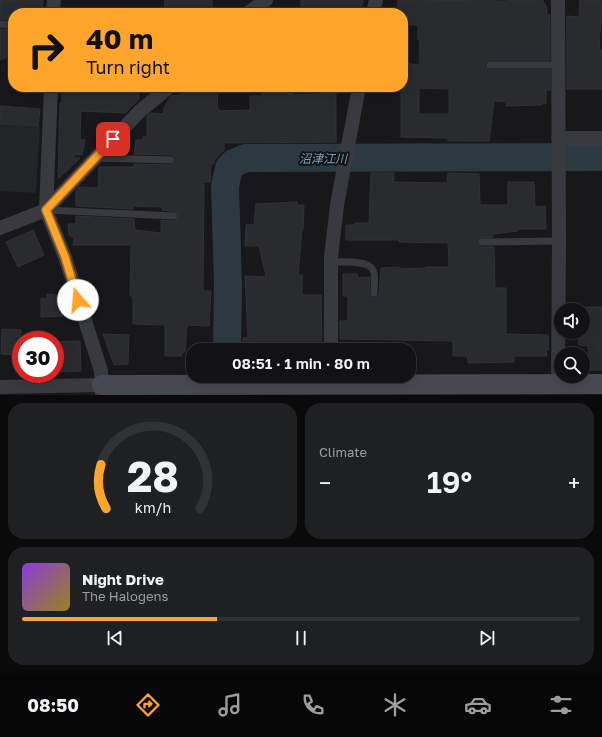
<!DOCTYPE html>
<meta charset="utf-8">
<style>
:root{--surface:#121214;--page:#1f2022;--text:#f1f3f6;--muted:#9c9ea0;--line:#313234;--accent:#ffa52b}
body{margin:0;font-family:"Golos Text","Noto Sans JP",sans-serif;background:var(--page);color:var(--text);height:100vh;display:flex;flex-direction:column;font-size:15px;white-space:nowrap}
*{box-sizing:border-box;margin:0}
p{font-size:13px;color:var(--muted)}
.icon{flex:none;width:22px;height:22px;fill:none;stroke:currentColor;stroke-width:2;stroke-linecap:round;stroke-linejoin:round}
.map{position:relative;height:395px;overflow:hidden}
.side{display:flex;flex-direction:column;gap:8px;padding:8px;background:#0a0a0b;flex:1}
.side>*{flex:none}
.hud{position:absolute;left:8px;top:8px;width:400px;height:84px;border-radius:16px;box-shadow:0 4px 16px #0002,0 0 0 1px var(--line);background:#ffa52b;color:#111;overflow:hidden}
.controls{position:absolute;left:554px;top:303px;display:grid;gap:8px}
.controls a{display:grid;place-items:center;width:36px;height:36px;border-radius:50%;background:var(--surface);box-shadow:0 4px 16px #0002,0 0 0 1px var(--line);font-size:20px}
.speed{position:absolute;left:12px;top:331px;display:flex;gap:8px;font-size:20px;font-weight:700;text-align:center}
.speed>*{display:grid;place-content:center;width:52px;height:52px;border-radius:50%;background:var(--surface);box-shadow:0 4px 16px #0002,0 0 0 1px var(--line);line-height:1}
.speed .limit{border:6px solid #d22;background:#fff;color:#111}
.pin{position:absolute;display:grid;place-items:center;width:34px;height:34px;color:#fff;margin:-17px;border-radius:8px;box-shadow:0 2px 6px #0006}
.me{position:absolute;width:44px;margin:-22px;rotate:342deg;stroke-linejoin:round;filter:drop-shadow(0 0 3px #0008)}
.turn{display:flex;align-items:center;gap:14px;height:84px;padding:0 12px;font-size:18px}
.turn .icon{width:52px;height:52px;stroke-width:2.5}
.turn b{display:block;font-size:28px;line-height:34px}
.big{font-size:30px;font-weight:600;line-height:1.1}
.side .widget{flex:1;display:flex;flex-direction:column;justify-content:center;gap:6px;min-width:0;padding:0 14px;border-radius:16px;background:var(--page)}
.side .dial{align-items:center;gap:0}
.dial svg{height:104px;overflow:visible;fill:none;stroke:var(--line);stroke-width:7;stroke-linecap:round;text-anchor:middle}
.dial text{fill:var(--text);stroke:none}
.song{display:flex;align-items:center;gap:12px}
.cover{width:48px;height:48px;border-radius:6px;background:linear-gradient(135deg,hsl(270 70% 55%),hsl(50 70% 35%))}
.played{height:4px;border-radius:2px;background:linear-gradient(90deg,var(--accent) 35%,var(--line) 35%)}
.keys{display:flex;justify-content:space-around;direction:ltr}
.heat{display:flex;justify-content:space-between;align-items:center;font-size:22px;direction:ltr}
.side .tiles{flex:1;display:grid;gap:8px;grid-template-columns:1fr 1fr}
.widget:last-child{grid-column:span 2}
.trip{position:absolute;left:186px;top:343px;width:230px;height:40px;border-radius:16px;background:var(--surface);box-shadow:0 4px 16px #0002,0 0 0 1px var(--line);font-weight:600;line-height:40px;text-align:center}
.dock{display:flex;height:64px;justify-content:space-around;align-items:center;background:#070708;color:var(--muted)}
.dock .icon{width:28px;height:28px}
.dock .on{color:var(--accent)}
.dock b{font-size:18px;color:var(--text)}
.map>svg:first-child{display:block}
.built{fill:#232427}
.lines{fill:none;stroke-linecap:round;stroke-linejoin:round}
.river{stroke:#2c3940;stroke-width:28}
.building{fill:#2a2b2e;stroke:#313236;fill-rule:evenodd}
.lane{stroke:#383a40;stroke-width:7}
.street{stroke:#383a40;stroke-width:14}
.secondary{stroke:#464950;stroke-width:20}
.route-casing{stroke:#a66b1c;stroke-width:10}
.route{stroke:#ffa52b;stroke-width:7}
.labels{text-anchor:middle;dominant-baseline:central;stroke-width:4;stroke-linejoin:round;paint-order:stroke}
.water-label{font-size:12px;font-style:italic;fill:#7da2b9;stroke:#131315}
</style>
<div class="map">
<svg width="602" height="395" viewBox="0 0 602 395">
<rect width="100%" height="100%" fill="#18181a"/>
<path class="built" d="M 0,125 L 40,126 L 36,193 L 0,191 Z"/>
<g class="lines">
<path class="river" d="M 227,350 L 228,285 L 225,186 L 229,168 L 234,163 L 246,158 L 602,157"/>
</g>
<path class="building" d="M 0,0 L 43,0 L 42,13 L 13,13 L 13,20 L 0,19 Z
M 165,0 L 212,0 L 212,13 L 164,13 Z
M 301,0 L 363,0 L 360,13 L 301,13 Z
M 398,0 L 509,1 L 509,0 L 543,0 L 543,4 L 545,4 L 547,9 L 547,15 L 550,15 L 550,60 L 490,60 L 486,62 L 485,65 L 487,69 L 490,70 L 550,70 L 550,90 L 546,90 L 546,103 L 542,104 L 542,105 L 506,106 L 506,102 L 494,101 L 489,141 L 448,141 L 448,138 L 401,137 L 401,87 L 403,87 L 403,63 L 419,65 L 420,41 L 418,40 L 418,25 L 403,25 L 403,13 L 398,13 ZM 419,88 L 449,89 L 449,114 L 419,114 Z
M 580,0 L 602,0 L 599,50 L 602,50 L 602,89 L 567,89 L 567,16 L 579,17 Z
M 0,29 L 13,30 L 13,58 L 7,57 L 0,60 Z
M 62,87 L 77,87 L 100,90 L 100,87 L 138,89 L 139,99 L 125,113 L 81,111 L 80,140 L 85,140 L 82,155 L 74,154 L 74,158 L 80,158 L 58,179 L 60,103 L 62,103 Z
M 184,87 L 207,87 L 207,88 L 218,89 L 217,109 L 219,109 L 219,111 L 250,110 L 250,96 L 263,96 L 262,87 L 293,87 L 293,95 L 336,93 L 336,142 L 224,143 L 224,150 L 214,160 L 214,164 L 211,164 L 210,182 L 204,182 L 203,291 L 211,291 L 209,326 L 187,325 L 185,352 L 182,353 L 182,356 L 165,356 L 165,325 L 133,324 L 133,296 L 130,296 L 131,245 L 73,245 L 74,238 L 69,235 L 68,224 L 76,224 L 76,216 L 134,219 L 135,230 L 161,233 L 161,220 L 174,221 L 178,219 L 179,216 L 177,212 L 162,210 L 162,207 L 133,206 L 133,209 L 76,206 L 76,191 L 79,187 L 98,188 L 99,167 L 134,167 L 134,164 L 171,165 L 175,163 L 176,158 L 172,155 L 134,154 L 136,140 L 144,140 L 143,137 L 147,137 L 147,116 L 151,113 L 163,114 L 164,108 L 171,96 L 181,95 L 181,88 L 184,88 Z
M 0,106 L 40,109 L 38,126 L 0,124 Z
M 371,173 L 394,173 L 393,182 L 447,183 L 448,173 L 479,174 L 480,205 L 508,205 L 508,182 L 534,182 L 535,207 L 545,206 L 546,229 L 518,229 L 518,231 L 493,234 L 493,237 L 480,238 L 477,242 L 480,247 L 494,247 L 495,288 L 506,288 L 506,334 L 548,335 L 549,350 L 546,350 L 547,356 L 514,356 L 514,362 L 468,363 L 467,356 L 453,356 L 453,341 L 340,339 L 340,321 L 348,321 L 348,296 L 343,296 L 343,274 L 357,274 L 358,278 L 370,277 L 369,293 L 371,297 L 374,298 L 378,296 L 379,294 L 381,268 L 400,267 L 400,269 L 425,268 L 426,267 L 449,267 L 448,243 L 399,242 L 399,240 L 346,240 L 346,225 L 355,225 L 355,223 L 369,223 Z
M 297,202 L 297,205 L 304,205 L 303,230 L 302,230 L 298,275 L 302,275 L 302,295 L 321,295 L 322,350 L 243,350 L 243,338 L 248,338 L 245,276 L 266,277 L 259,246 L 245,246 L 246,225 L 254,225 L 256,204 Z
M 33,230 L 44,255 L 18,267 L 6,242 Z
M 47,294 L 63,296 L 63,316 L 41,317 L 41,298 L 47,299 Z
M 583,307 L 602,307 L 602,370 L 590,370 L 588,346 L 579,345 L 578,332 L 583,332 Z
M 2,329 L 21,330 L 21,355 L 1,354 Z
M 103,334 L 129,335 L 128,364 L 114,365 Z
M 80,341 L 81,371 L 55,372 L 55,342 Z"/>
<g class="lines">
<path class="lane" d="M 0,24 L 13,25
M 490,65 L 558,65
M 96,158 L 171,160
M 47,210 L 174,216
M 482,242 L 559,241
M 331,262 C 341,262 369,260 373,270 C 376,276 374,286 374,293"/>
<path class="street" d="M 558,0 L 559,241 L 558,384
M 53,13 L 54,0
M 248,13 L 266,0
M 373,13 L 376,0
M 51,87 L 46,210 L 65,257 L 101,371 L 102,395
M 558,138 L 602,138
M 0,228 L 46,210 L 139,112 L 169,87
M 331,350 L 331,257 L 337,205 L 359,87
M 0,387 L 102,385"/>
<path class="secondary" d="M 102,385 L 602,384"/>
</g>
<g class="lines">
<defs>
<path id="route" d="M 78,300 L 65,257 L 46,210 L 113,139"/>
</defs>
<use href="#route" class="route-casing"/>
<use href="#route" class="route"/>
</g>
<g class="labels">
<g class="water-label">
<text x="323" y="158">沼津江川</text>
</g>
</g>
</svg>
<div class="controls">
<a><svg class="icon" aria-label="sound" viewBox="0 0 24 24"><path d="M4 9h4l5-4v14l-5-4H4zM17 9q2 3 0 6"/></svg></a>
<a><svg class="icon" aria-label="search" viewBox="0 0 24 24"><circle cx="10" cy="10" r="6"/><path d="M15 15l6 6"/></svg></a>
</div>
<div class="speed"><div class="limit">30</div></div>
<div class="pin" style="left:113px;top:139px;background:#d93025"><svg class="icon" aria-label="arrive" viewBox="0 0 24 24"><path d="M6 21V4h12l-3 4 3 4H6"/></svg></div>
<svg class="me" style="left:78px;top:300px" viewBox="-20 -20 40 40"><circle r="19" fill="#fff"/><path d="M0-13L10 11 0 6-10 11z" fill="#ffa52b"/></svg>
<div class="trip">08:51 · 1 min · 80 m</div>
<div class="hud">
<div class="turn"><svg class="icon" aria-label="right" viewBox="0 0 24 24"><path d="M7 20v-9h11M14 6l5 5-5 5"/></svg><div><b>40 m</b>Turn right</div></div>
</div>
</div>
<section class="side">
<div class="tiles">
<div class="widget dial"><svg viewBox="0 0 100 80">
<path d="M14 69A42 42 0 1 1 86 69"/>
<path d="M14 69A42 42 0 0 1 10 35" stroke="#ffa52b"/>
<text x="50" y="56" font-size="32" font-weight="700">28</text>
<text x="50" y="72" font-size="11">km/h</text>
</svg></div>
<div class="widget"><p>Climate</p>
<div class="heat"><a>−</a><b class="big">19°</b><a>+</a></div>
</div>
<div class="widget">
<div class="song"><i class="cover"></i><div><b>Night Drive</b><p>The Halogens</p></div></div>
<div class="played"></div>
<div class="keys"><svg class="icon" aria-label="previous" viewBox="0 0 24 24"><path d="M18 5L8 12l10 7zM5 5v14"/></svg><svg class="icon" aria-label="pause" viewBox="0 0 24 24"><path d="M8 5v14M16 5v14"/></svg><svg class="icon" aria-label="next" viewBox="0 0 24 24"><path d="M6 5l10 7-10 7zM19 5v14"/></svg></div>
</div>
</div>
</section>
<nav class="dock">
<b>08:50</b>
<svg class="icon on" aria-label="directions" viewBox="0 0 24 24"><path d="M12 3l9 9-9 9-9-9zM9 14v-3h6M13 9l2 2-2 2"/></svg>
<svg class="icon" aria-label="music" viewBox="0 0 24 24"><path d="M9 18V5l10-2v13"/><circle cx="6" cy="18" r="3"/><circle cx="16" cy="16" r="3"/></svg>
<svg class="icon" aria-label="phone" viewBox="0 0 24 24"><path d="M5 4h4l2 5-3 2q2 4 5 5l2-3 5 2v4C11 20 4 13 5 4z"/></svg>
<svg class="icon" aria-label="climate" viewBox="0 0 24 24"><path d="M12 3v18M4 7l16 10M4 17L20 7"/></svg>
<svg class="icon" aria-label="car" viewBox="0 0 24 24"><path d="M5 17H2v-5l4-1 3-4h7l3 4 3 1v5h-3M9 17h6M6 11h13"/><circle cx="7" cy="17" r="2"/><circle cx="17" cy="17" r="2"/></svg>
<svg class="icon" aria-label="filters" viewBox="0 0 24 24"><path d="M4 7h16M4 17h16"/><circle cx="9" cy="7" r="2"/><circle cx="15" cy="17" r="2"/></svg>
</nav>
